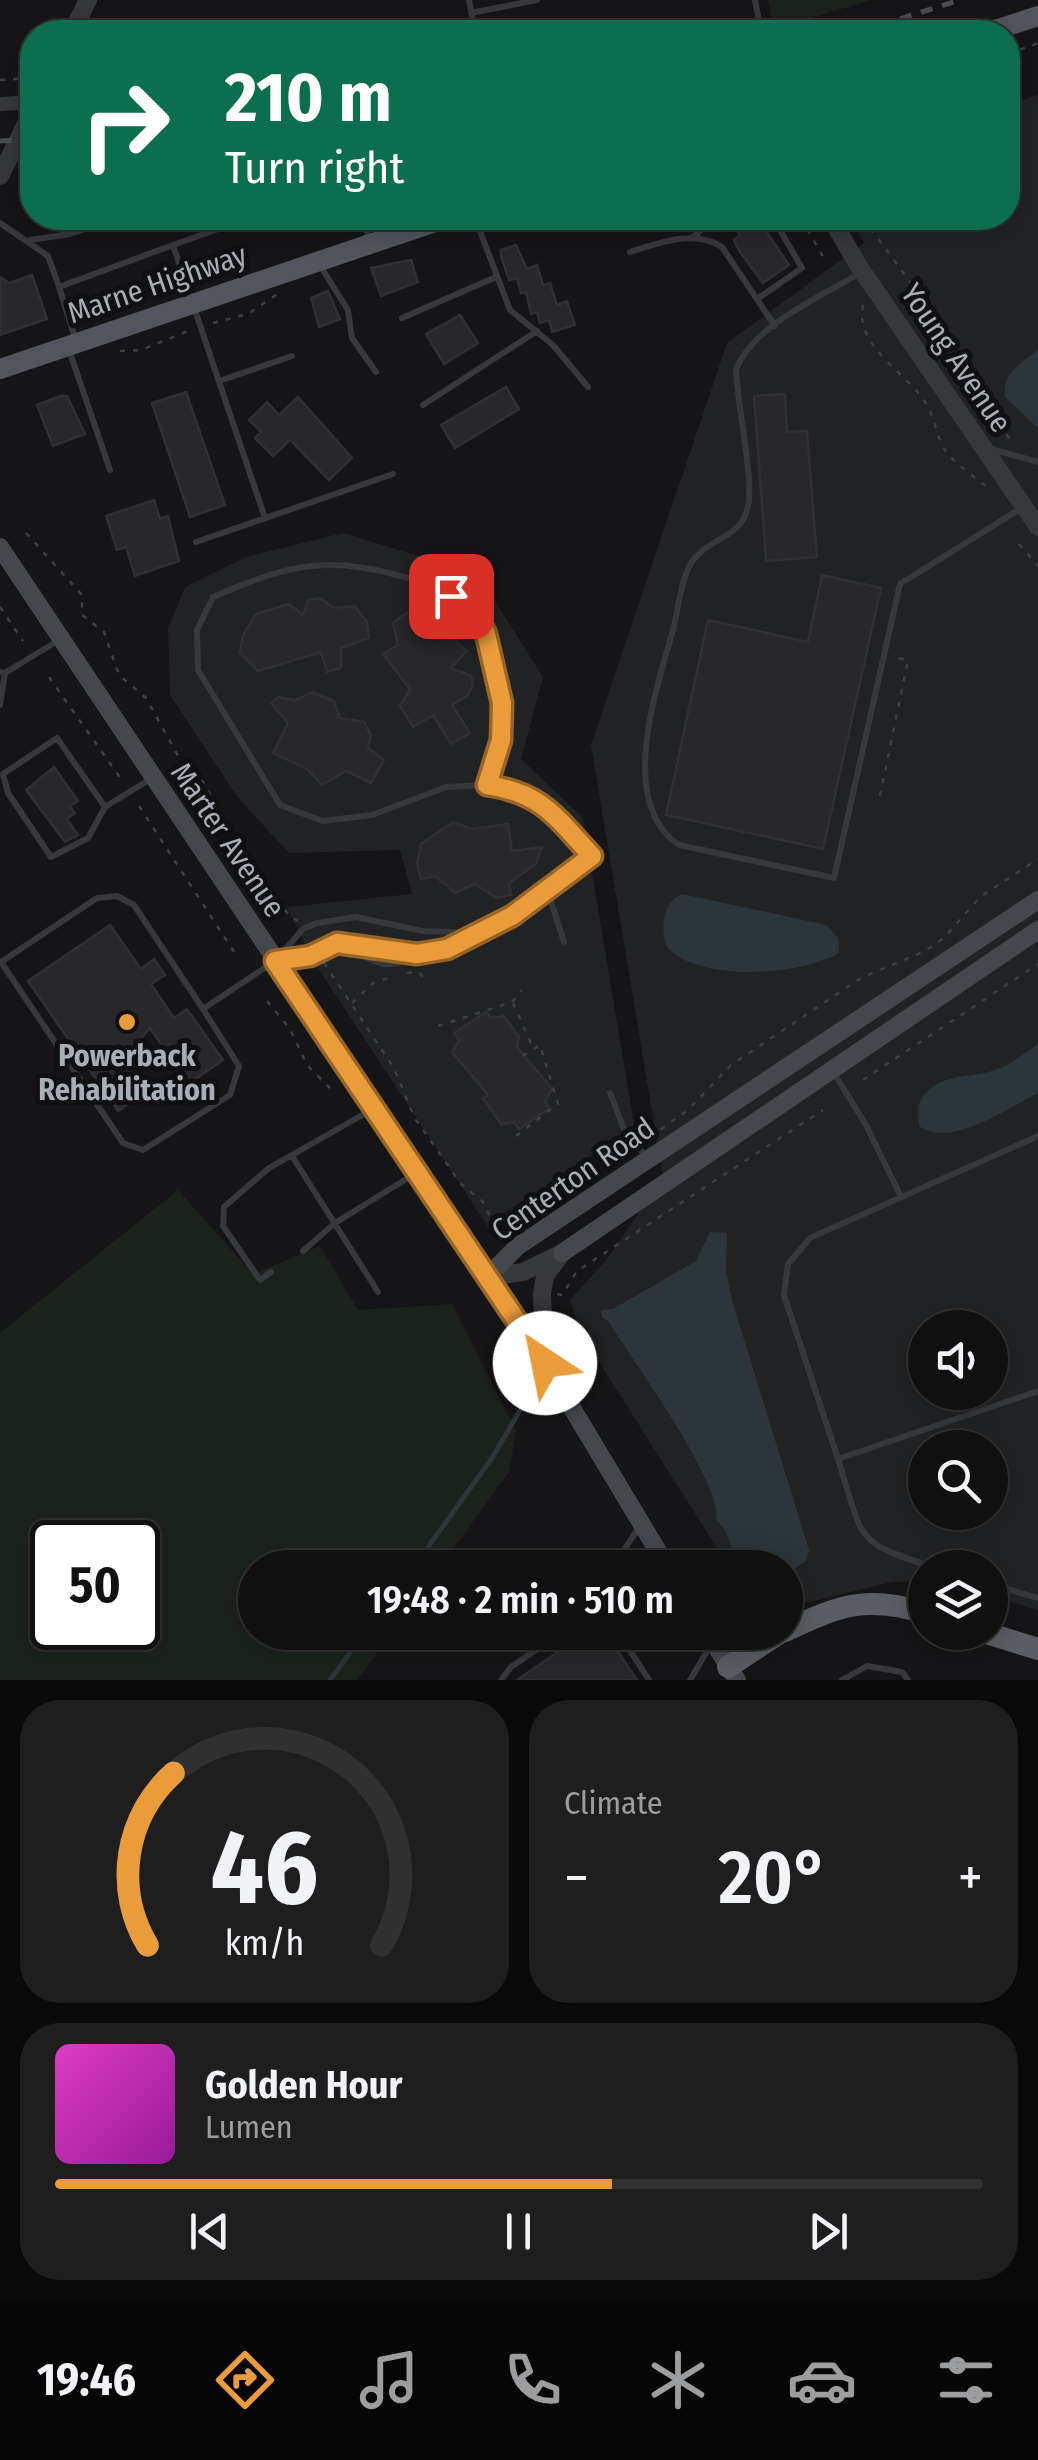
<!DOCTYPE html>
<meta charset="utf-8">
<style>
:root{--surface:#101011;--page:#1e1e1f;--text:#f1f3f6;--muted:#9c9d9f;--line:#303031;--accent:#ea9c3b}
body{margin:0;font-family:"Fira Sans Condensed",sans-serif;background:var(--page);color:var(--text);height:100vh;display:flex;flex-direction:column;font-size:38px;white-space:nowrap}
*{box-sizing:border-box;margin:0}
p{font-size:32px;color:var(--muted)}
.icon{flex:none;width:55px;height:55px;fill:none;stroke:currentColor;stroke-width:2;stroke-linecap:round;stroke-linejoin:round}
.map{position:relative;height:1680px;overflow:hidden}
.sheet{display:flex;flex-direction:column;gap:20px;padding:20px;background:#090909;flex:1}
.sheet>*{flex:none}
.banner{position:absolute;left:20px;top:20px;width:1000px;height:210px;border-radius:40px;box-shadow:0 5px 25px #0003,0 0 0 2px var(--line);background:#0b6e4f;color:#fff;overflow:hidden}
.tools{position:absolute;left:908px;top:1310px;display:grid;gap:20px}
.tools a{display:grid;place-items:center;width:100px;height:100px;border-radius:50%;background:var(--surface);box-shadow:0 5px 25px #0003,0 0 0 2px var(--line);font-size:50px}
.speed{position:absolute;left:30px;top:1520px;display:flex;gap:20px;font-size:50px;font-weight:700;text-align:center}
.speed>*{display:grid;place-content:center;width:130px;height:130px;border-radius:50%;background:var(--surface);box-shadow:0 5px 25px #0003,0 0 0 2px var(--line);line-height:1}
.speed .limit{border:5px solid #111;border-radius:15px;background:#fff;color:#111}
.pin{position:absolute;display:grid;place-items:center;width:85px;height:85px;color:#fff;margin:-42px;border-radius:20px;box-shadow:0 5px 15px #0006}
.me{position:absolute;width:110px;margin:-55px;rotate:326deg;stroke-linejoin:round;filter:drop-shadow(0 0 8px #0008)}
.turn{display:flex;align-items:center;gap:35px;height:210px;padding:0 40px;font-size:45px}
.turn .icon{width:130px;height:130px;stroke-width:2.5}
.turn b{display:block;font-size:70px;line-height:85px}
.big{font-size:75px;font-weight:600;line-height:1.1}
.sheet .widget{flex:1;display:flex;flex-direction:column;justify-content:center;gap:15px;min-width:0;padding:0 35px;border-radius:40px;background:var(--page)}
.sheet .dial{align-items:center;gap:0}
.dial svg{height:260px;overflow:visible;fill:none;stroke:var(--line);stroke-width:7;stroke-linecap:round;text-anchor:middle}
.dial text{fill:var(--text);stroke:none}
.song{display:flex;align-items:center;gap:30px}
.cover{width:120px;height:120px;border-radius:15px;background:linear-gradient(135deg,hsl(310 70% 55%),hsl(300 70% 35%))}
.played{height:10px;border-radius:5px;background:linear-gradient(90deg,var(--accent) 60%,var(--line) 60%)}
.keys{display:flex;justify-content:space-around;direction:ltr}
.heat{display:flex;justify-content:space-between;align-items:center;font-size:55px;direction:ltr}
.sheet .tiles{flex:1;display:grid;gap:20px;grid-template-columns:1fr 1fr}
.widget:last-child{grid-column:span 2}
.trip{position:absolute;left:238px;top:1550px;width:565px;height:100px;border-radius:50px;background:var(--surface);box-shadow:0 5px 25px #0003,0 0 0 2px var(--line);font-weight:600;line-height:100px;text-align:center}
.tab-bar{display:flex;height:160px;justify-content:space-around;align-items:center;background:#060607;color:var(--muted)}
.tab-bar .icon{width:70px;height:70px}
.tab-bar .on{color:var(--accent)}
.tab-bar b{font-size:45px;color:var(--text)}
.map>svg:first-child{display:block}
.built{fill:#212224;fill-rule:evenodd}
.green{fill:#1b221c;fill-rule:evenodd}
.water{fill:#2c353a}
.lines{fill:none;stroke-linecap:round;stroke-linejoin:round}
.stream{stroke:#2c353a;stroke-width:5}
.building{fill:#28282b;stroke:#2f3033;stroke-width:2.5}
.path{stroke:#3c3f43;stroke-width:2.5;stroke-dasharray:5 8;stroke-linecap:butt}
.service{stroke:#36383c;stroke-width:6}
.minor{stroke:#36383c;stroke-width:14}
.tertiary{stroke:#36383c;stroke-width:18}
.secondary{stroke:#44474c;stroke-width:18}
.primary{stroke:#52555b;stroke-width:20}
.trunk{stroke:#5a5e64;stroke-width:22}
.rail{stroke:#494c51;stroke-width:5;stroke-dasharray:12 10;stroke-linecap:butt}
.route-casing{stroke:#986526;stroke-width:25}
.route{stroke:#ea9c3b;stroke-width:18}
.poi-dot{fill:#ea9c3b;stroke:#101012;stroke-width:4}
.labels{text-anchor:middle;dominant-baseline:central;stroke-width:10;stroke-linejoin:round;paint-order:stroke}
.street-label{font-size:30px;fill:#a8aeb6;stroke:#101012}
.poi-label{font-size:30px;font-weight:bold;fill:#a8aeb6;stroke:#101012}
</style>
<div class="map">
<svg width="1038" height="1680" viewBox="0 0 1038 1680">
<rect width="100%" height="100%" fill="#151517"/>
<path class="built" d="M 1038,95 L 1038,1610 L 990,1596 L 990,1568 L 925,1568 L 925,1581 L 892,1582 L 785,1608 L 785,1568 L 729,1567 L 580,1332 L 570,1300 L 607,1259 L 663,1178 L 591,745 L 727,343 L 864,243 L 849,218 L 1008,218 L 1008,105 ZM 925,1328 L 990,1328 L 990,1392 L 925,1392 ZM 925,1448 L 990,1448 L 990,1512 L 925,1512 Z
M 343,533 L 422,557 L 490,593 L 543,677 L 521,759 L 583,818 L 634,1124 L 490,1230 L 310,956 L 287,907 L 412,894 L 400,850 L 289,853 L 238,798 L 170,695 L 168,628 L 185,587 L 246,557 Z"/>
<path class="green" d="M 768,0 L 872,0 L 773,29 Z
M 178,1190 L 253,1274 L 320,1246 L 358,1310 L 452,1304 L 516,1431 L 509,1472 L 440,1567 L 255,1568 L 255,1632 L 392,1633 L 357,1680 L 0,1680 L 0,1333 ZM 52,1542 L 138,1542 L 138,1628 L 52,1628 Z"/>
<path class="water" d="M 1038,350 L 1038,428 L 1005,397 C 1002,372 1020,364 1038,350 Z
M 682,894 L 827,925 L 838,938 L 839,953 C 800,976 698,983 666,946 C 661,928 662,902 682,894 Z
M 1038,1044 L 1038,1093 C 1007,1108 951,1149 919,1126 L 918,1106 C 933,1071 965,1080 995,1070 C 1011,1065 1025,1053 1038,1044 Z
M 710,1232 L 727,1233 L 726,1271 L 732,1300 L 809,1550 L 806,1561 L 785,1575 L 785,1568 L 740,1567 C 730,1553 731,1531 716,1521 C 725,1486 632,1360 609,1322 L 602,1317 L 601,1310 L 613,1309 L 696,1261 Z"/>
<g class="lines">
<path class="stream" d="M 413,1568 L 492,1458 L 522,1407 L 495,1356 L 499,1348
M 330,1680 L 365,1632"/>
</g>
<path class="building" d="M 729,218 L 747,218 L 753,226 L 760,222 L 789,265 L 763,283 L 740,252 L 734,240 L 740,235 Z
M 516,245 L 527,269 L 537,265 L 543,285 L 550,283 L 557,305 L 567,301 L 575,325 L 552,332 L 549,320 L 540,323 L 537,312 L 531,314 L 526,292 L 521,293 L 517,278 L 509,280 L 501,256 L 501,250 Z
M 411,260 L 418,282 L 381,296 L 371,268 Z
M 32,275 L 47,319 L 0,335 L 0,277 L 9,283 Z
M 328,291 L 340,319 L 319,327 L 311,298 Z
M 460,315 L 478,343 L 444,364 L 426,334 Z
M 506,387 L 519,409 L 455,448 L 441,425 Z
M 186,392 L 225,505 L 190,517 L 152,403 Z
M 785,394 L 787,432 L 807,431 L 817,557 L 766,561 L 754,396 Z
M 60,396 L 67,396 L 85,434 L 53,446 L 37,405 Z
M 298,397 L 352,458 L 329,480 L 290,440 L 273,456 L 255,438 L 261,432 L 249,420 L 267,402 L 279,415 Z
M 154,500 L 160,519 L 168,516 L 179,561 L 135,576 L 126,547 L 117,550 L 106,516 Z
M 822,575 L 881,588 L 823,849 L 666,815 L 708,620 L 808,642 Z
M 321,598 L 334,608 L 355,606 L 367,622 L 369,638 L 341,648 L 341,668 L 327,672 L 321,652 L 258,671 L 240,653 L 243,635 L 256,614 L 289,604 L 303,615 L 308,600 Z
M 410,611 L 426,632 L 444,630 L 467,651 L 451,668 L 471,676 L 473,685 L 467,696 L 452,705 L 470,733 L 451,744 L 433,715 L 413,727 L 400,706 L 410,689 L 383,654 L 398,645 L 393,623 Z
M 312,692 L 334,701 L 340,718 L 364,722 L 371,735 L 368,748 L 384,760 L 371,783 L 346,771 L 322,785 L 307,769 L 273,753 L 288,723 L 271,703 L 278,697 L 296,700 Z
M 54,767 L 78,801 L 70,806 L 75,813 L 67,819 L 78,835 L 65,842 L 26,790 Z
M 453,822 L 472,829 L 508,824 L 512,851 L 542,847 L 536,864 L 509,883 L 511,895 L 496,898 L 475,884 L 455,893 L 435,876 L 421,879 L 417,863 L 421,844 Z
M 110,925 L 141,969 L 154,959 L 165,975 L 151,984 L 174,1018 L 187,1009 L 223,1060 L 188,1084 L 150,1028 L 137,1043 L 120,1048 L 149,1090 L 118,1111 L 28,981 Z
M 486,1012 L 491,1018 L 504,1016 L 519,1037 L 517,1047 L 552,1089 L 545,1102 L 550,1108 L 519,1129 L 514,1122 L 501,1124 L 483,1098 L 488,1095 L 452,1052 L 459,1040 L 454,1033 Z
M 587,1632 L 605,1632 L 637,1680 L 517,1680 Z"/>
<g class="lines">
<path class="path" d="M 1008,54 L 1038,43
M 0,80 L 30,78
M 801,218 L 826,262
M 863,218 L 921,297 L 1012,443
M 863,305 C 854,347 908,373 927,405 C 936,420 936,440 948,454 C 959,467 977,479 990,489
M 213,323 L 248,314 L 279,293
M 120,351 L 141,350 L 188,331
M 26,533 L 82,595 L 82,615 L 104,632 L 119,675 L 146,698 L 181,761 L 204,783 L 259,884 C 278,893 280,911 298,921
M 1019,544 L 1038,566
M 0,607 L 23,641
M 49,677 L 121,779
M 880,796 L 908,660 L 898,658
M 139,806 L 238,958
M 324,963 L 394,1068 L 414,1117 L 461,1184 L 483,1202 L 499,1236
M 407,973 L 419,972 L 426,981
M 267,1001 L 290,1029 L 307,1065 L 330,1088
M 352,1003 L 373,983 L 394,976
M 513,1003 L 532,1046
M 438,1026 L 512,1002 L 522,990
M 863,1080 L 1038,964
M 516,1136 L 558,1104 L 540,1045 L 522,1056
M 650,1137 L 688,1110 L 731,1065 L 861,978 L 925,951 L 944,938 L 980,897 L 1038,859
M 557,1294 L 562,1295 L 577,1271 L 823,1110"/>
<path class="service" d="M 469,0 L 475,32
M 755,0 L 761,32
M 471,13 L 537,0
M 362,218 L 370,240
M 475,218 L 510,310 L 553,345 L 588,387
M 0,223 L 48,256 L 59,287
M 693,237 L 716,218
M 30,240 L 70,234 L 118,218
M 173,245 L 249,218
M 630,252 C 659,243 694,229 722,247 L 775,326
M 321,267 L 348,310 L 352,338 L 376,372
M 860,273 C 819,298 755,324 736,369 C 737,404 754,479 748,506 C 742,539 708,537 691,563 C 681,580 678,610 673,630 C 657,688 616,803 679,845 L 834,878 L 900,584 L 1023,507
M 757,299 L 802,268 L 773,218
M 402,318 L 496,277
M 75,338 L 59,287 L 173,245 L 265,518
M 68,347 L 110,470
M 219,381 L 292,356
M 423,405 L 537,331
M 991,449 L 1038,462
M 196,542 L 393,474
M 0,672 L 5,673 L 59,640
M 0,705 L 5,673
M 487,785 C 491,770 498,756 501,741 C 506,711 494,631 473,608 C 463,596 434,586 419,581 C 331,555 296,561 213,597 L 197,630 L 198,670 L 280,805 L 323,821 L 372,815 L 446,787 L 487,785 L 523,790 L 544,803 L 592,856 L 548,892
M 105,807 L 88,838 L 51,857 L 8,793 L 3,774 L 57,738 L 105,807 L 152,778
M 343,943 C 370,959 385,975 416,955
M 281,960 L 310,956 L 342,943 L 417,954 L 447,949 L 503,922 L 548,892 L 564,942
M 203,1009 L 134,905 L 117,896 L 97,898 L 1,962 L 123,1143 L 143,1150 L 230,1095 L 239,1066 L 203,1009 L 275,961 L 303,929 L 317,923 L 356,917 L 423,931 L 477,933
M 832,1070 L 866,1125 L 901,1197
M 610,1093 L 624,1129 L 647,1158
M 1038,1136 L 810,1238 L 788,1264 L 784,1295 L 838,1459 L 1038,1391
M 292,1156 L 378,1292
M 303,1251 L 335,1223 L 416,1173
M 271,1272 L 260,1280 L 223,1226 L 224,1207 L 269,1168 L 373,1109
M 838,1459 C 864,1541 852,1542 937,1568
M 612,1568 L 638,1529
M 990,1584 L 1038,1598
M 618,1632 L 649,1680
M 501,1680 L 511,1667 L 562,1632
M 690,1680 L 712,1643
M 842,1680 L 867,1666 L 902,1672 L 908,1680"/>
<path class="minor" d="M 0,104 L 32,102"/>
<path class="tertiary" d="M 72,32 L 88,0
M 0,176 L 32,112
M 831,218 L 858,265 L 1038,527
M 487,1277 L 523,1272 L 562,1253
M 545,1363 L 542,1293 L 545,1276 L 562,1253"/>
<path class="secondary" d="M 0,547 L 545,1363 L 668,1568
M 562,1253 L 1038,930
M 487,1277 L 518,1246 L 1038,900
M 707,1632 L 737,1680"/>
<path class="primary" d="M 989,32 L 1038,16
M 0,369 L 447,218"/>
<path class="trunk" d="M 785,1631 C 840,1605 866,1595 925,1613
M 983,1632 L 1038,1649
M 728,1667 L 781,1632"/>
<path class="rail" d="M 858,32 L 960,0
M 0,141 L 32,139"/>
</g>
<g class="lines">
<defs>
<path id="route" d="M 451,596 L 473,607 L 486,634 L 502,703 L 501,740 L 487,785 C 542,793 556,817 592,856 L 512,916 L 447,949 L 417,954 L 337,943 L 310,956 L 275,961 L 545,1363"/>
</defs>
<use href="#route" class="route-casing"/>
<use href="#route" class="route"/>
</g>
<circle class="poi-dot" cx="127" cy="1022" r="10"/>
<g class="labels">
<g class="street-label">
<text transform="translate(157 284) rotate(-19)">Marne Highway</text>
<text transform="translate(956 358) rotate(56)">Young Avenue</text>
<text transform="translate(228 840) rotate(56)">Marter Avenue</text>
<text transform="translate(573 1179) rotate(-35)">Centerton Road</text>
</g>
<g class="poi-label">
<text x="127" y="1056">Powerback<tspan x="127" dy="34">Rehabilitation</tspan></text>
</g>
</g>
</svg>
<div class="tools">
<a><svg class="icon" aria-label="sound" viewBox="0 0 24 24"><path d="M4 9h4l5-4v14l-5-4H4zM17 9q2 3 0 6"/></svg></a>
<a><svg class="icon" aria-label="search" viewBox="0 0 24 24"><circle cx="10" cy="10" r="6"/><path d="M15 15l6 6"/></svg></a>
<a><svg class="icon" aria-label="layers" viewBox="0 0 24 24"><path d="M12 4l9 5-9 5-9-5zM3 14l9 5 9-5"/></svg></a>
</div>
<div class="speed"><div class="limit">50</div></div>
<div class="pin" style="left:451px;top:596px;background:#d93025"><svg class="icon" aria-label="arrive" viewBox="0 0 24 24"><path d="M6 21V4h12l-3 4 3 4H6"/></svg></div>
<svg class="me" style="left:545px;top:1363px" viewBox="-20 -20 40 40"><circle r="19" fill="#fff"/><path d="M0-13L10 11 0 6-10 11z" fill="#ea9c3b"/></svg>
<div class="trip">19:48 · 2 min · 510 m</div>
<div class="banner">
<div class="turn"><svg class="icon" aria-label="right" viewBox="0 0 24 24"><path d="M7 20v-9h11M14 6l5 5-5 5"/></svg><div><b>210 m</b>Turn right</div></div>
</div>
</div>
<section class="sheet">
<div class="tiles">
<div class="widget dial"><svg viewBox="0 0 100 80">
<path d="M14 69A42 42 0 1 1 86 69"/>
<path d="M14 69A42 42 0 0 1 22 16" stroke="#ea9c3b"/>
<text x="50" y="56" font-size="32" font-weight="700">46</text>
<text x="50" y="72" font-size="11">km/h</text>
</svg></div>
<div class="widget"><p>Climate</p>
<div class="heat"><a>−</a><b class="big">20°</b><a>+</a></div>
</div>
<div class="widget">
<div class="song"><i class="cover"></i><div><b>Golden Hour</b><p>Lumen</p></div></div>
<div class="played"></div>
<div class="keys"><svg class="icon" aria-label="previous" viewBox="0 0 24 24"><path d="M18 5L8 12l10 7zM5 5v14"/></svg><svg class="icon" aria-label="pause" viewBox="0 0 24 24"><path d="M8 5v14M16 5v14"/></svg><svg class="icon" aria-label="next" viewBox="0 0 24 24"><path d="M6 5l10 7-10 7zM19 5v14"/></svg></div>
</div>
</div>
</section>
<nav class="tab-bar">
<b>19:46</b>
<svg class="icon on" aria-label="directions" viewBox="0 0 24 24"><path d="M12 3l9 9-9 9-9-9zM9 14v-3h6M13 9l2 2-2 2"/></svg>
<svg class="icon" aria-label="music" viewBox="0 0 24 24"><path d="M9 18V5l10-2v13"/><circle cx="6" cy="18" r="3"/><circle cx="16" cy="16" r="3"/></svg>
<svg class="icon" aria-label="phone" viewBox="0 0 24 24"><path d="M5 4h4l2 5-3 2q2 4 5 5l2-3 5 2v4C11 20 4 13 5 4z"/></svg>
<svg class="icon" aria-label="climate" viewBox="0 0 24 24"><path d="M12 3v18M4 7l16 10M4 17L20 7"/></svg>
<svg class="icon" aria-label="car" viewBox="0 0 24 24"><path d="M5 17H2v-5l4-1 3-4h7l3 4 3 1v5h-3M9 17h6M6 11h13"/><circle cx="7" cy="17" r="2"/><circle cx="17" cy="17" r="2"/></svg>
<svg class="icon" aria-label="filters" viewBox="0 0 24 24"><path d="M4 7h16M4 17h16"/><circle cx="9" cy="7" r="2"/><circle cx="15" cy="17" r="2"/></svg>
</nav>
